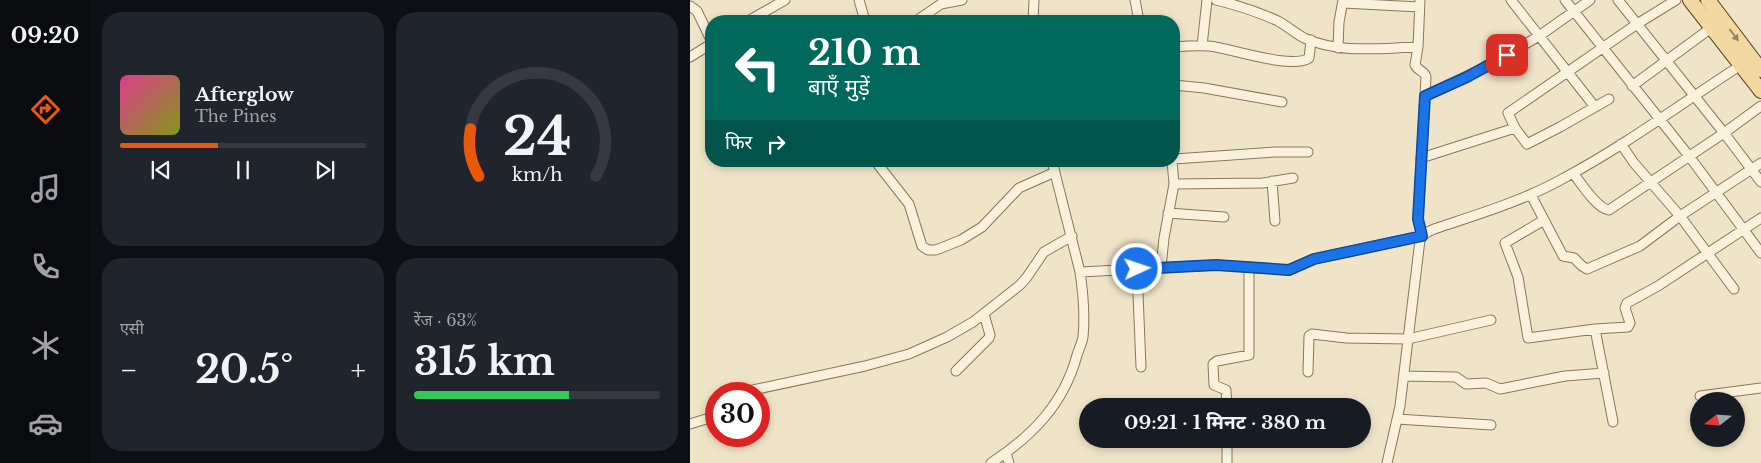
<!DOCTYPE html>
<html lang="hi">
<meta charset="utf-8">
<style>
:root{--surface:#171b24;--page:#20242c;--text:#f1f3f6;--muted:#9ea1a6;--line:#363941;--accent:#ea580c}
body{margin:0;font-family:"Libre Baskerville","Noto Sans Devanagari",serif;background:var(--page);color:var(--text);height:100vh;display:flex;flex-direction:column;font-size:19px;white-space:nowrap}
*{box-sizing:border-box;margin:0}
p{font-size:16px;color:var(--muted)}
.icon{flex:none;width:28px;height:28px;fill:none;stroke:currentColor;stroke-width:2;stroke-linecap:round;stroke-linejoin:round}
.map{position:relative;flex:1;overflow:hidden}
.panel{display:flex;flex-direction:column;gap:12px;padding:12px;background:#0d0f14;width:600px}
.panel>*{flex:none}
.guide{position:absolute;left:15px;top:15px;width:475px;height:152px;border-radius:20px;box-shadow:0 2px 8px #0003;background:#00695c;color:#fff;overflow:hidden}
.needle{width:32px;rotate:253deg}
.fabs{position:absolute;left:1000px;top:392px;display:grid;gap:10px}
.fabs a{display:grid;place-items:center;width:55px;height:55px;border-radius:50%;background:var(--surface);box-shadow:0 2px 8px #0003;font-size:25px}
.speed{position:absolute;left:15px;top:382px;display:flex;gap:10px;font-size:25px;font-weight:700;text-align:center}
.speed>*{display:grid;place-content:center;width:65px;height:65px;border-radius:50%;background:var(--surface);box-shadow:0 2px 8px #0003;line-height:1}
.speed .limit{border:8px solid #d22;background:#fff;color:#111}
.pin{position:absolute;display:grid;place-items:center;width:42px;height:42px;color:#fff;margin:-21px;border-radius:10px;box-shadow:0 2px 8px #0006}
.me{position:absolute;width:55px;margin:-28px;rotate:87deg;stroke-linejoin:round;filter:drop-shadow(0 0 4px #0008)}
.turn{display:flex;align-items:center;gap:18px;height:105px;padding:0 20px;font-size:22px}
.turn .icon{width:65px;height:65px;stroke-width:2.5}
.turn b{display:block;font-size:35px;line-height:42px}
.then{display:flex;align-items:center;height:48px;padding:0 20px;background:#0003;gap:10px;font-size:19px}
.big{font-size:38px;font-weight:700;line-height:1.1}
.panel .tile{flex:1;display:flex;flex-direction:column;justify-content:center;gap:8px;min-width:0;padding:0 18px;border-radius:20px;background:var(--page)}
.panel .dial{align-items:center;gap:0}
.dial svg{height:130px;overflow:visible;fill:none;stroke:var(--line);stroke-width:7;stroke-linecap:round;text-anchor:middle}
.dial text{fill:var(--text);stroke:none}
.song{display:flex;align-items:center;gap:15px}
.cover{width:60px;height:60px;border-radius:8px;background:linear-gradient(135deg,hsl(330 70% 55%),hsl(70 70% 35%))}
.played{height:5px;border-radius:2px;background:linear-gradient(90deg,var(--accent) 40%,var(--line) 40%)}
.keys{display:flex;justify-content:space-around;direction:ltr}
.heat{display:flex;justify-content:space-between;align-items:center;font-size:28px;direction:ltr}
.charge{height:8px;border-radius:4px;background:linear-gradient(90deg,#34c759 63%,var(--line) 0)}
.panel .tiles{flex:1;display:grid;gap:12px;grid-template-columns:repeat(2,1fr)}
.trip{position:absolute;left:389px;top:398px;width:292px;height:50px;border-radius:25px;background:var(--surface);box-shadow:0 2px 8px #0003;font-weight:700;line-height:50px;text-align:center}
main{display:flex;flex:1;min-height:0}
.tab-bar{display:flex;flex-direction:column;width:90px;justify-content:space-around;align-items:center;background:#090b0e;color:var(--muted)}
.tab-bar .icon{width:35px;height:35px}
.tab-bar .selected{color:var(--accent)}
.tab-bar b{font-size:22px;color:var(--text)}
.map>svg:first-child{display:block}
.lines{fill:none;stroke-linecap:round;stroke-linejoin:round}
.street-casing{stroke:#8d765c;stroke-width:11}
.primary-casing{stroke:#5b4430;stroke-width:16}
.street{stroke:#faf1dc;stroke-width:9}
.primary{stroke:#f3d9a0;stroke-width:14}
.oneway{fill:#988460}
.route-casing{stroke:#114b97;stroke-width:12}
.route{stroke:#1a73e8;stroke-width:9}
</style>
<main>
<nav class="tab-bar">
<b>09:20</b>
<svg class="icon selected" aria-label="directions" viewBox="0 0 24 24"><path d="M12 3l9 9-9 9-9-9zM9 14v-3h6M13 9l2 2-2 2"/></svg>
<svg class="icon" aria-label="music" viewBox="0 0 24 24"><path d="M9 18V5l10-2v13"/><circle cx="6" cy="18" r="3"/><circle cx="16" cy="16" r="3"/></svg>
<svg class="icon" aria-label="phone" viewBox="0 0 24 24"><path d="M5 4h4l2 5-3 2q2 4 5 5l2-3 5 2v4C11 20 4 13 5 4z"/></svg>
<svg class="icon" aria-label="climate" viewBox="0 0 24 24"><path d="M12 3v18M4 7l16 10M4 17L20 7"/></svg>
<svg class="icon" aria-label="car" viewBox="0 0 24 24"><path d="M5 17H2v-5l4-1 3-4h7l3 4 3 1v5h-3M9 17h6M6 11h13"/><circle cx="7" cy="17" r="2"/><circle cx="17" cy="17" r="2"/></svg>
</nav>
<section class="panel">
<div class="tiles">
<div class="tile">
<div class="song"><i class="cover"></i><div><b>Afterglow</b><p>The Pines</p></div></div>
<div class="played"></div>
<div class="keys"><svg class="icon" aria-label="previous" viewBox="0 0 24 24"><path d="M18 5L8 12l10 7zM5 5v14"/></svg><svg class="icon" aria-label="pause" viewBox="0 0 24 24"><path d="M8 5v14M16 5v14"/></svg><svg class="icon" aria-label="next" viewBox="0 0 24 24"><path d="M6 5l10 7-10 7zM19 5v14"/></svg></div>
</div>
<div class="tile dial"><svg viewBox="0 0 100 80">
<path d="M14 69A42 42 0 1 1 86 69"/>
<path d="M14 69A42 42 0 0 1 9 40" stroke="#ea580c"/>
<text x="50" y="56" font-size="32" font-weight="700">24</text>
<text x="50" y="72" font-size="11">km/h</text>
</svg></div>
<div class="tile"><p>एसी</p>
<div class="heat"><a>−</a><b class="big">20.5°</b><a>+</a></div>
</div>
<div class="tile"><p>रेंज · 63%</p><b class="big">315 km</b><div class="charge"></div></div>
</div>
</section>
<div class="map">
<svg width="1071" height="463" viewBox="0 0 1071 463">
<rect width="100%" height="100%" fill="#f0e4c8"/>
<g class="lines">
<defs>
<path id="street" d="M 169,0 L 175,21
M 445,0 L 449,21
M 526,0 C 547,5 568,12 588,21 C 597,26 605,33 614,38 C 650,54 689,48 728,47
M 821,0 L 905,107
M 875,0 L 999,156 L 1071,253
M 928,0 L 1034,133 L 1071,182
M 653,3 L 729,7
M 0,6 L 7,11 L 21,40
M 58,21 L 95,0
M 226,21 L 251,4 L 272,0
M 343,21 L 344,0
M 512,46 L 517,0
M 484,47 C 495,46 507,45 519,46 C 540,48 602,70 619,58 L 621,40
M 648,48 L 649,22 L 653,0
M 0,57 L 21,44
M 484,85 L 514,88 L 592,102
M 942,86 L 1021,28
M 735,96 L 800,65 L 849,36 L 900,0
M 919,99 L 870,127 L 837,144 L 825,128 L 818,113 L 947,24 L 986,0
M 931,144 L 944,163 L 990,216 L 1044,289
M 731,158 L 825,128
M 484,159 L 584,152 L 618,152
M 186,162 L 219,204 L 232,246 L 238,250 L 246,250 L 271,240 L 292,227 L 329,188 L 365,172
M 883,173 C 891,183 907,209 919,210 L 1034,133 L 1071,106
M 582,181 L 585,221
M 484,184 L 573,183 L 603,178
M 841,195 L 873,256 L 884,258 L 892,266 L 897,269 L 950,246 L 990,216 L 1071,163
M 478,213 L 534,217
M 854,220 L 815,243 L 828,277 L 838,338 L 905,329 L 938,327 L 940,323 L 935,308 L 937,303 L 968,286 L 1071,218
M 471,267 L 474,238 L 484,184 L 482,161
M 447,269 L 451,367
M 390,272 L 526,265 L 599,270 L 624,259 L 732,236 L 728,219 L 736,77 C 735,71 728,71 725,65 L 728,47 L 730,0
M 905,329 L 923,422
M 266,371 L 299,338 L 300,335 L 294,314
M 618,372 L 619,336 L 622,334 L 656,338 L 718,339 L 801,320
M 714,376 L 766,377 L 776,384 L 796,383 L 810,389 L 875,376 L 914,373
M 44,394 L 175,366 L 219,354 L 257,337 L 283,322 L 330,285 L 337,277 L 354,252 L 382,236
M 1010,396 L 1071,388
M 537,406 L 536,390 L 524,385 L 523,364 L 527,361 L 559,355 L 559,267
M 707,419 L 801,425
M 0,424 L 26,416
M 316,453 L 319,463
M 301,463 C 342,436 374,404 387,355 C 389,349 392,343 393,337 C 395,316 393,292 390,272 L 362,161
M 537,463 L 537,439
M 697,463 L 710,406 L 730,240 C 734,232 742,230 750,227 C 792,213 835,200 874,178 C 936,145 992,103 1051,65"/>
<path id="primary" d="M 1000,0 L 1071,91
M 1018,0 L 1071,70"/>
</defs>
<use href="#street" class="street-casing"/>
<use href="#primary" class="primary-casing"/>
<use href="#street" class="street"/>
<use href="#primary" class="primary"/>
</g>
<defs><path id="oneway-solid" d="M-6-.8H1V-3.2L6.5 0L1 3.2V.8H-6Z" transform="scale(1.25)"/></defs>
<use class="oneway" href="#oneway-solid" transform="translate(1044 35) rotate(53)"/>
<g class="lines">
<defs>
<path id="route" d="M 447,269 L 526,265 L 599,270 L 624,259 L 732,236 L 728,219 L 735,96 L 777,77 L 817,55"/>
</defs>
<use href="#route" class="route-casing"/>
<use href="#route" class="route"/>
</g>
</svg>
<div class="fabs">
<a><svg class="needle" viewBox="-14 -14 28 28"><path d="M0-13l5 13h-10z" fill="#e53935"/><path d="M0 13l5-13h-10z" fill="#9ea1a6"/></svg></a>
</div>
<div class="speed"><div class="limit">30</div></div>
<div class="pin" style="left:817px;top:55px;background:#d93025"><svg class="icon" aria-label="arrive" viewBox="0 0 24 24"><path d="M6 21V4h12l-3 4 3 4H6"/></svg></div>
<svg class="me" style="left:447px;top:269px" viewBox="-20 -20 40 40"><circle r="17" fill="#1a73e8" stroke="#fff" stroke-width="3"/><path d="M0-11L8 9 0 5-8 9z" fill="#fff"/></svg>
<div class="trip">09:21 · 1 मिनट · 380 m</div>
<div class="guide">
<div class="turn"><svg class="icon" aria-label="left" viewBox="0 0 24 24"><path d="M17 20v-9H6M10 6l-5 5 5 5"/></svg><div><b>210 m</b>बाएँ मुड़ें</div></div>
<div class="then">फिर<svg class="icon" aria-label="right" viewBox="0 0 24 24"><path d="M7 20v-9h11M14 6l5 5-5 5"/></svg></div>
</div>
</div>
</main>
